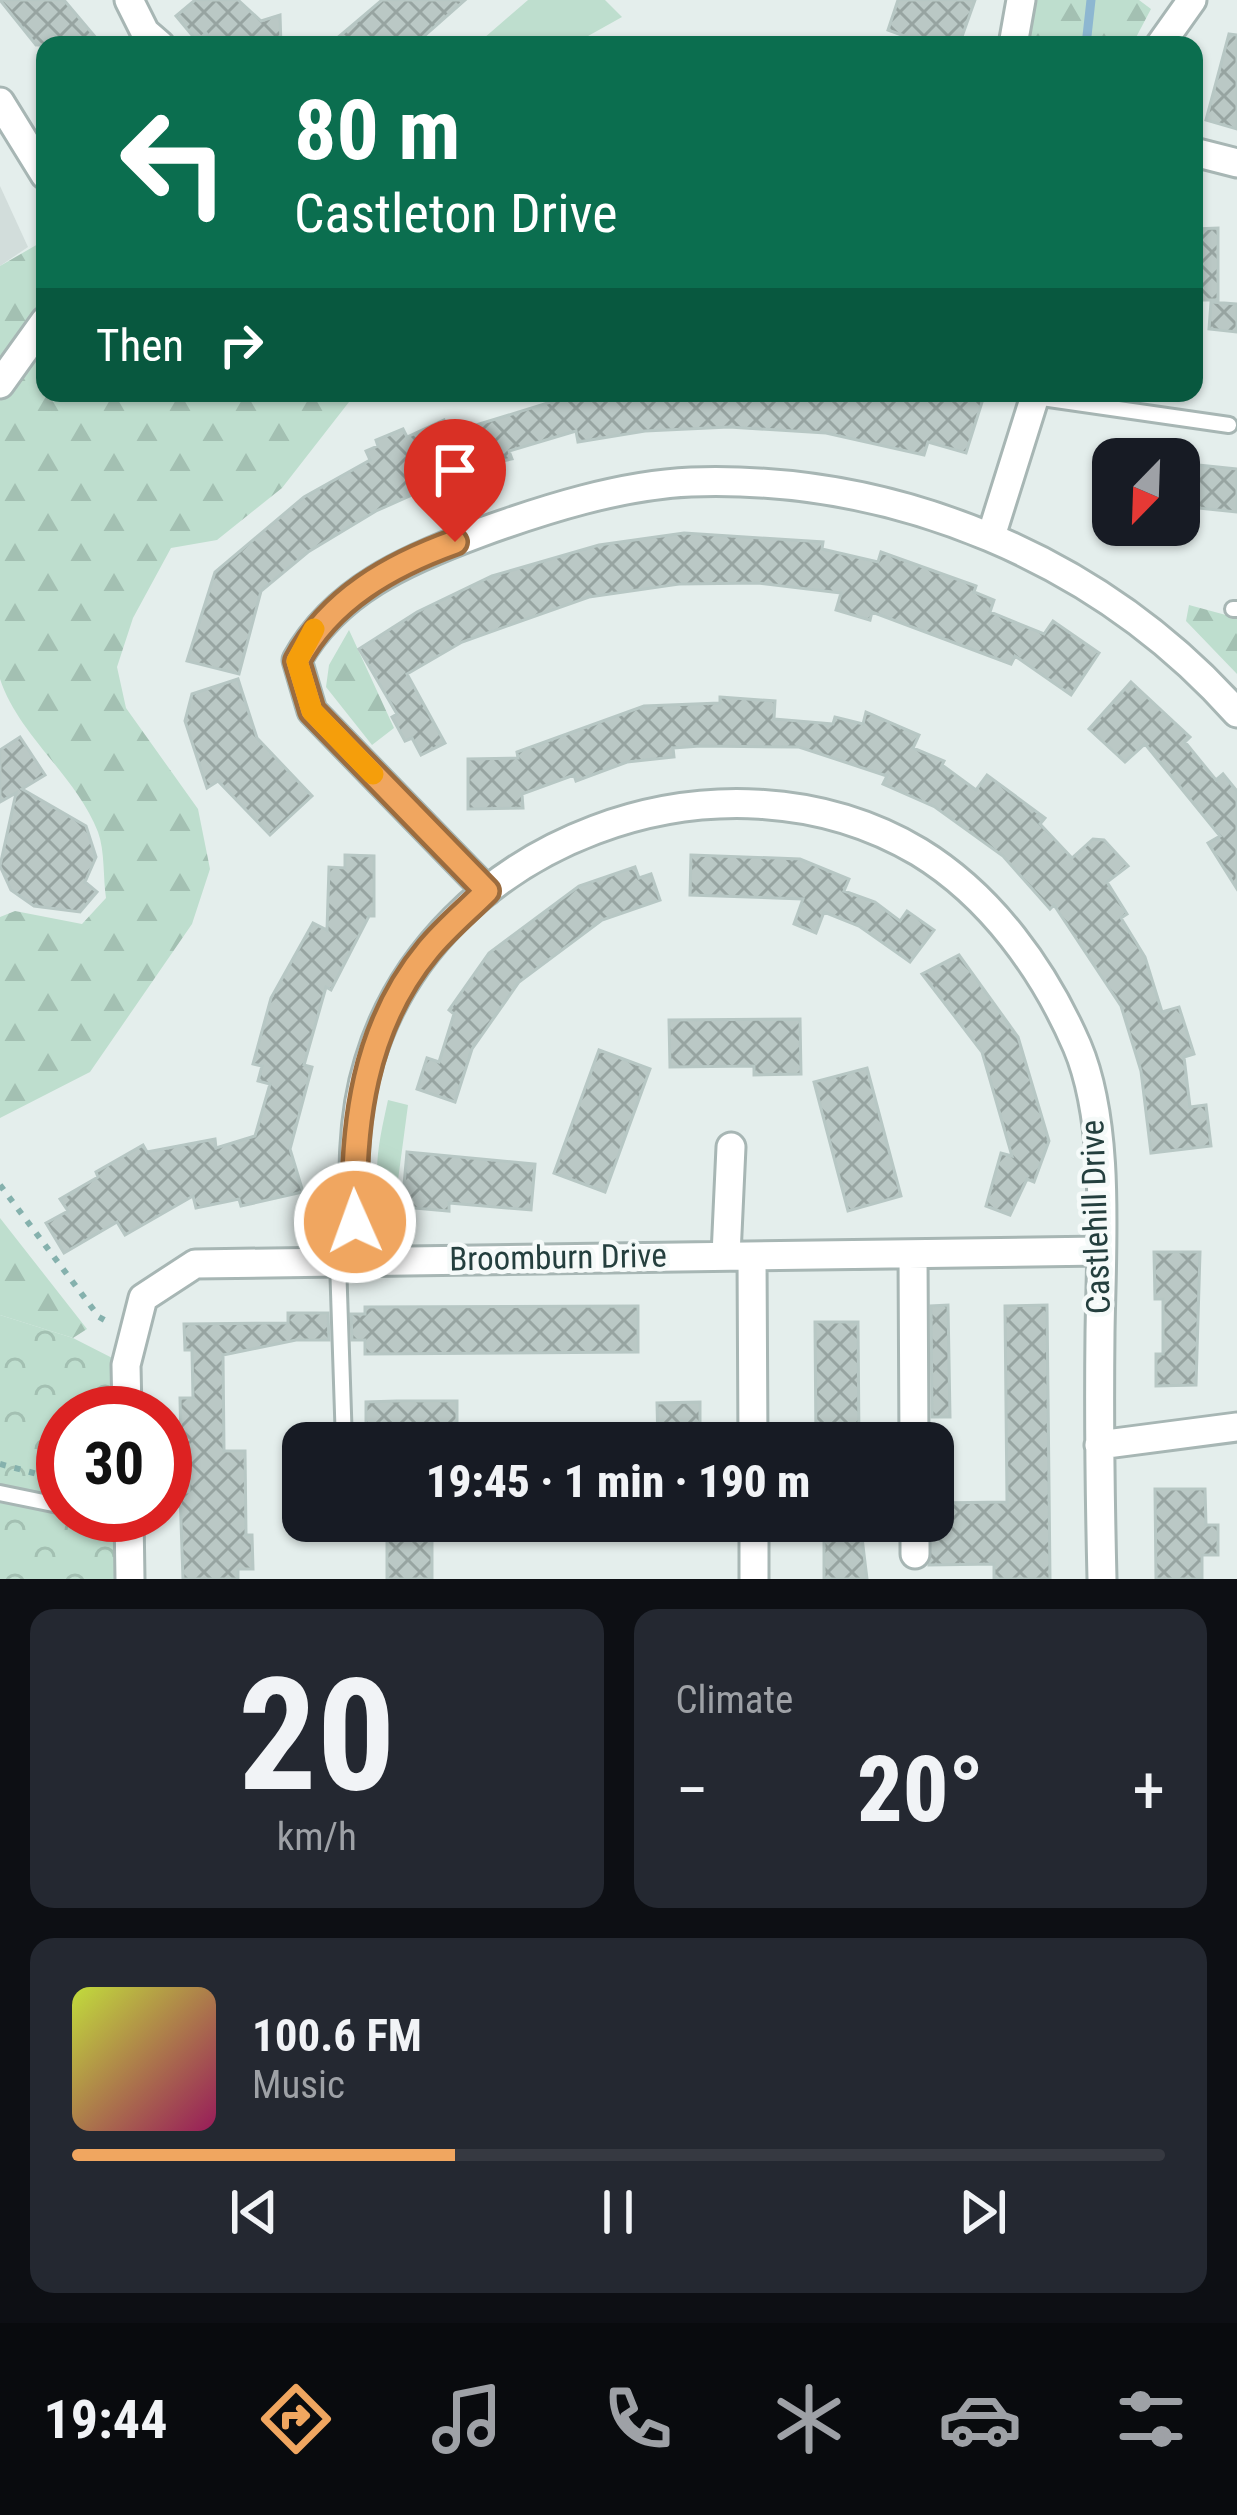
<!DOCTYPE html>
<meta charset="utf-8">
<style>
:root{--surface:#171b24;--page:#242831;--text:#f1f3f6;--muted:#9ea1a6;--line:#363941;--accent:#f0a660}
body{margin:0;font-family:"Roboto Condensed",sans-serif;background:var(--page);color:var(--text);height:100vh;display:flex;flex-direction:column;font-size:45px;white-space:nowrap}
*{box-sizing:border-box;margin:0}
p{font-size:39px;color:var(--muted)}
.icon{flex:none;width:66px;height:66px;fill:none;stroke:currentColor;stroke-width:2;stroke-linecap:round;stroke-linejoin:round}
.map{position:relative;height:1579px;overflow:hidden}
.drawer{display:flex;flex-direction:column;gap:30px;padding:30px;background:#0d0f14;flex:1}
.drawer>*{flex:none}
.guide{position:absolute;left:36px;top:36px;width:1167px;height:366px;border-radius:24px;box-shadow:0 3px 9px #0004;background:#0b6e4f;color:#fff;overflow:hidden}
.needle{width:78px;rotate:203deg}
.fabs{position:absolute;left:1092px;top:438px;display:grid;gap:24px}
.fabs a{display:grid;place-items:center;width:108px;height:108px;border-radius:24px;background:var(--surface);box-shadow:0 3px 9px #0004;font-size:60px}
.speed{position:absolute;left:36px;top:1386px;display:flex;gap:24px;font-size:60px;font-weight:700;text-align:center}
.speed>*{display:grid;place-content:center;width:156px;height:156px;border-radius:50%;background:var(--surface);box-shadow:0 3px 9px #0004;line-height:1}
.speed .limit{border:18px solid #d22;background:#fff;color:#111}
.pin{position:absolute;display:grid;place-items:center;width:102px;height:102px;color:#fff;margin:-123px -51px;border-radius:50% 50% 50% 0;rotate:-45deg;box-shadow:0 0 12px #0007}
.pin .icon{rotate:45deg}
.me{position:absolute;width:132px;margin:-66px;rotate:358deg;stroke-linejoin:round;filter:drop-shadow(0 0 9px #0008)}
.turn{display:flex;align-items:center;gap:42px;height:252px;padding:0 60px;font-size:54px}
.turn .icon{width:156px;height:156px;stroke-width:2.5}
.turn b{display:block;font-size:84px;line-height:102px}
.then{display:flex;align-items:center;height:114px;padding:0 60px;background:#0003;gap:24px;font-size:45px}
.big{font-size:90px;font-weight:800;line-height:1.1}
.drawer .card{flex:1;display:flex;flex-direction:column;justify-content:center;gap:18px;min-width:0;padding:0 42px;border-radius:24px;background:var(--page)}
.drawer .dial{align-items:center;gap:0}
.dial b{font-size:156px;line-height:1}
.song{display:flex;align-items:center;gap:36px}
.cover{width:144px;height:144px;border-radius:18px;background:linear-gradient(135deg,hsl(70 70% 55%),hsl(330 70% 35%))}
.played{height:12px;border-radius:6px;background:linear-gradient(90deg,var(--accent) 35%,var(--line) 35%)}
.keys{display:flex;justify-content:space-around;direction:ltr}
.heat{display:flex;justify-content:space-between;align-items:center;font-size:66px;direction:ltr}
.drawer .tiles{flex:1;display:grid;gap:30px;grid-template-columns:1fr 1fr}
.card:last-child{grid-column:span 2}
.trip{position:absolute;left:282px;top:1422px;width:672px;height:120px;border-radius:24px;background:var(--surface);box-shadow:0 3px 9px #0004;font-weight:800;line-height:120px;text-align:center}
.tabs{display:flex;height:192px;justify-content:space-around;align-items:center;background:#090b0e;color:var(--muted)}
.tabs .icon{width:84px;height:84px}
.tabs .active{color:var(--accent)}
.tabs b{font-size:54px;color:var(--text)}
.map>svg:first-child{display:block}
.built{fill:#d2dddb}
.grass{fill:#bedece}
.forest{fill:url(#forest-firs)}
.park{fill:url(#park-crowns)}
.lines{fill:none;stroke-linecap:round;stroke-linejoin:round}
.stream{stroke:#8db7d1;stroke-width:9}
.building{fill:url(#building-cross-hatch);stroke:#b7c7c4;stroke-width:3}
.service-casing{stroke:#a7b6b4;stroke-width:20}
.minor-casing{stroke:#a7b6b4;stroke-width:33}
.path{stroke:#85b1ad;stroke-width:6;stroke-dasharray:6 9;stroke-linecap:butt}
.service{stroke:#fff;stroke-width:14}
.minor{stroke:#fff;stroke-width:27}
.route-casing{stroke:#9c6c3e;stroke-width:30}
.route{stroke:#f0a660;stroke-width:21}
.slow{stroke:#f59e0b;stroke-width:21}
.labels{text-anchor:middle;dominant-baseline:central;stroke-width:9;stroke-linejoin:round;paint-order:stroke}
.street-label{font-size:33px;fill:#243f3e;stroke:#f5faf9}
</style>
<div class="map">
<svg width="1237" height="1579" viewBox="0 0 1237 1579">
<defs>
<pattern id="forest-firs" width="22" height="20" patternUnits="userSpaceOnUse" patternTransform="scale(3)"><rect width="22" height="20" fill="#bedece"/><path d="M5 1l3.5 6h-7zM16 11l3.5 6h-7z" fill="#a3c0b2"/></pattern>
<pattern id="park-crowns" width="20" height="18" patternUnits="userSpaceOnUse" patternTransform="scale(3)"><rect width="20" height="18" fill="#bedece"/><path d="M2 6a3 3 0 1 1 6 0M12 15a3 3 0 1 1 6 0" fill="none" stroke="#a3c0b2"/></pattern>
<pattern id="building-cross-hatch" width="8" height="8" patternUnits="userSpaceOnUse" patternTransform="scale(3)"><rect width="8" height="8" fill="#bac8c5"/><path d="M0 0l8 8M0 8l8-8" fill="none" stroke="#97a4a1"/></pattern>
</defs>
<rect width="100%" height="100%" fill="#e4eeec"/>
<path class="built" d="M 0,186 L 28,247 L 0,266 Z"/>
<path class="grass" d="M 528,0 L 605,0 L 622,17 L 572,45 L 476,45 Z
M 388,1100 L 408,1105 L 392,1225 C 367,1187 379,1142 388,1100 Z"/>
<path class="forest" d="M 1033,0 L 1139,0 L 1151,9 L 1132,45 L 1042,45 L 1030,36 Z
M 45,240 L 45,393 L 356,393 L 282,488 L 217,540 L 171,548 L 133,618 L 117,667 L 126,708 L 198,809 L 210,869 L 192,924 L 90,1072 L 0,1118 L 0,917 L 15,911 L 82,924 L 106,898 C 103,878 105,851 98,832 C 75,774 19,736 0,679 L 0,266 Z
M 1189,605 L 1237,618 L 1237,674 L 1186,621 Z
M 349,630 L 394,728 L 372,745 L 326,687 L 329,665 Z
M 0,1218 L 87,1329 L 73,1338 L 0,1315 Z"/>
<path class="park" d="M 0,1315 L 73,1338 L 126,1365 L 127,1413 L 63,1413 L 63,1515 L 129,1515 L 130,1579 L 0,1579 Z"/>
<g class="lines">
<path class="stream" d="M 1086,45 L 1091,0"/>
</g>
<path class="building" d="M 0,0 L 64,0 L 102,45 L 36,45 Z
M 195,0 L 238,0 L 261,21 L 280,15 L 281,45 L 204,45 L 210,38 L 206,33 L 197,41 L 176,16 Z
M 382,0 L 465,0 L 414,45 L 329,45 Z
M 898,0 L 975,0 L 959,45 L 929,45 L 888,30 Z
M 1229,34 L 1237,35 L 1237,129 L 1206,120 Z
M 1218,228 L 1218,300 L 1194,300 L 1194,229 Z
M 1211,302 L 1237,304 L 1237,332 L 1209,329 Z
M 550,393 L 874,393 L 912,400 L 914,393 L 963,393 L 983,399 L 966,453 L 928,442 L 924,455 L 826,433 L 729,427 L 645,431 L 578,442 L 576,431 L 509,451 L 512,459 L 477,466 L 376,511 L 308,552 L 261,591 L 239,674 L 187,661 L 215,572 L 304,497 L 370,460 L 366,451 L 378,446 L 376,440 L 403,429 L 407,437 L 444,420 L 450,433 L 551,402 Z
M 1179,463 L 1237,469 L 1237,512 L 1179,506 Z
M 684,533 L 823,542 L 822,549 L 878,562 L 881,552 L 976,586 L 974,592 L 994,600 L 990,612 L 1044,634 L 1053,621 L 1099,653 L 1071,695 L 1015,656 L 1011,664 L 872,612 L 870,620 L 836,610 L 841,593 L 758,583 L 679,584 L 589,597 L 462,642 L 407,674 L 445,743 L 421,755 L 412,738 L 405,741 L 392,717 L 397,714 L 359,649 L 417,612 L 492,576 L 599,545 Z
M 238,679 L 257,738 L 312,796 L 270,835 L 218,781 L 207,788 L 185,721 L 192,694 Z
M 1131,682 L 1190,737 L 1185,742 L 1216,780 L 1223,774 L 1237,791 L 1237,889 L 1208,843 L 1220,836 L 1145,744 L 1125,762 L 1089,729 Z
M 720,697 L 775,701 L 774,719 L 833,724 L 835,717 L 863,724 L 866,712 L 919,735 L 913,748 L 944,761 L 942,765 L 976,790 L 987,775 L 1045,818 L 1040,824 L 1072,858 L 1093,839 L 1104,840 L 1128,866 L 1107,882 L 1127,914 L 1121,918 L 1145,957 L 1162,1012 L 1179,1007 L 1194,1054 L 1184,1057 L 1190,1107 L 1206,1105 L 1211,1146 L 1151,1153 L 1141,1071 L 1121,1006 L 1054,905 L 1050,909 L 1003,856 L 935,807 L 883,784 L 887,776 L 799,747 L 700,746 L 673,748 L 674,757 L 627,762 L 576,781 L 574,775 L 522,794 L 523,808 L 468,809 L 468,759 L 518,758 L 517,752 L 644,706 L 720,703 Z
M 20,737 L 45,775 L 22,789 L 86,826 L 96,857 L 85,882 L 97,892 L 80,912 L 34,906 L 11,890 L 0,866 L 16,793 L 0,802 L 0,750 Z
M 345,855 L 374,856 L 374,916 L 369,916 L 331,990 L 326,987 L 304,1065 L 312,1067 L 290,1149 L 303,1192 L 241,1206 L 239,1199 L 196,1208 L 193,1196 L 125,1235 L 117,1222 L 64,1253 L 46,1223 L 68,1211 L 60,1199 L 98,1177 L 96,1172 L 143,1145 L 147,1152 L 215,1139 L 216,1148 L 255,1136 L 270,1084 L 258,1081 L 262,1066 L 253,1064 L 271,998 L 313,923 L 327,930 L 329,867 L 345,868 Z
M 691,855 L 800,859 L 849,879 L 844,891 L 875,902 L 900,921 L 907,911 L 934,930 L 910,962 L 859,926 L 824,912 L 816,933 L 794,924 L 803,899 L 690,895 Z
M 635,867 L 639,878 L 651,874 L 660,900 L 602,920 L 519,982 L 472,1049 L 455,1102 L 417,1089 L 427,1058 L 439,1062 L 454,1014 L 449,1010 L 489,953 L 579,886 Z
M 959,955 L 1018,1037 L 1049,1141 L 1034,1182 L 1027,1179 L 1010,1215 L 986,1206 L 1001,1153 L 1012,1156 L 982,1052 L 922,974 Z
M 800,1019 L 801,1074 L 754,1075 L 754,1066 L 670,1067 L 669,1020 Z
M 599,1050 L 650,1069 L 605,1192 L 554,1173 Z
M 867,1068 L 901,1196 L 848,1211 L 814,1082 Z
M 407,1152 L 535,1164 L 531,1210 L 449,1203 L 449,1211 L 402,1207 Z
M 1154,1252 L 1200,1252 L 1196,1385 L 1156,1386 L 1156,1354 L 1163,1354 L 1163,1299 L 1155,1299 Z
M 948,1305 L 950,1417 L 932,1417 L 931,1306 Z
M 1047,1305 L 1050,1579 L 994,1579 L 994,1564 L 929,1565 L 933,1503 L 1007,1502 L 1005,1306 Z
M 638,1306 L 638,1352 L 365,1354 L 365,1340 L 352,1340 L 351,1314 L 365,1314 L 365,1307 Z
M 288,1313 L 328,1313 L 329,1340 L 296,1340 L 223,1355 L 224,1451 L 245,1451 L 246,1535 L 252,1535 L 253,1569 L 238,1569 L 238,1579 L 183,1579 L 180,1492 L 189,1492 L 189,1445 L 181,1445 L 180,1398 L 193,1398 L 192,1350 L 185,1350 L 184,1324 L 288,1323 Z
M 815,1322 L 858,1322 L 859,1443 L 816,1443 Z
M 397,1401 L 457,1401 L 457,1428 L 366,1429 L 366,1402 Z
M 700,1402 L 700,1443 L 658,1443 L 657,1403 Z
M 1155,1489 L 1205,1489 L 1206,1525 L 1218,1525 L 1218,1555 L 1202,1555 L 1202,1579 L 1156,1579 Z
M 387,1521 L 432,1521 L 432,1579 L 387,1579 Z
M 824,1521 L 860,1521 L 867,1579 L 824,1579 Z"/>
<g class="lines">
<defs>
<path id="service" d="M 1035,397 L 1229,425
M 1233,609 L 1237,609
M 338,1262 L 344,1443
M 0,1493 L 63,1506"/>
<path id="minor" d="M 129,0 L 145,32 L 160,45
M 1013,45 L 1021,0
M 1160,45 L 1192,0
M 0,102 L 45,175
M 1194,152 L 1237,163
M 0,384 L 45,321
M 992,533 L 1036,393
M 487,891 L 312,711 L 297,660 C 335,591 406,560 479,533 C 545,509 621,485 691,482 C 897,475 1100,559 1237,713
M 913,1254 L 914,1443
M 726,1255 L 731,1147
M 752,1257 L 753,1443
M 356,1260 C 354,1193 349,1127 369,1062 C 435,840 722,735 919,852 C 991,896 1044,970 1077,1046 C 1111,1126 1101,1248 1100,1334 C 1099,1416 1100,1497 1102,1579
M 127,1413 L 126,1365 L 143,1298 L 195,1264 L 1101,1251
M 1099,1445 L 1237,1427
M 129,1515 L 130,1579
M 754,1521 L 754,1579
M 915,1521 L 915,1554"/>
</defs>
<use href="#service" class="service-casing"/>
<use href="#minor" class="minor-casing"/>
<path class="path" d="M 0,1185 L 99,1317 L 108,1322
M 0,1464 L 60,1480"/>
<use href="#service" class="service"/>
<use href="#minor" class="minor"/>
</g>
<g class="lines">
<defs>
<path id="route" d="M 355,1222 C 352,1126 364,1027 428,950 C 445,929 468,910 487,891 L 312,711 L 297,661 C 330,599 391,565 455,542"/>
</defs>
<use href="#route" class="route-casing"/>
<use href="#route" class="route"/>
<path class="slow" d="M 314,629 L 297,661 L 312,711 L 373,774"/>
</g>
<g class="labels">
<g class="street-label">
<text transform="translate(1095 1217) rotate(-92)">Castlehill Drive</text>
<text transform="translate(558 1257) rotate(-1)">Broomburn Drive</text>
</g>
</g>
</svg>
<div class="fabs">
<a><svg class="needle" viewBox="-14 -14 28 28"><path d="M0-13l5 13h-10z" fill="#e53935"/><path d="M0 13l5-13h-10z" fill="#9ea1a6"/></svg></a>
</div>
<div class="speed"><div class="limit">30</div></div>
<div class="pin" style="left:455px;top:542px;background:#d93025"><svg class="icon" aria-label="arrive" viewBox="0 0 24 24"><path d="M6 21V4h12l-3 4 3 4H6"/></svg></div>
<svg class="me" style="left:355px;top:1222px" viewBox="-20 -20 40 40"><circle r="17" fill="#f0a660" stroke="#fff" stroke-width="3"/><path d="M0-11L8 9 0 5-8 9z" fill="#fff"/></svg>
<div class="trip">19:45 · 1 min · 190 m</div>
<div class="guide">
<div class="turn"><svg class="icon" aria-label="left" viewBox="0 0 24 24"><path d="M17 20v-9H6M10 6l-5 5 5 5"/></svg><div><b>80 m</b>Castleton Drive</div></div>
<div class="then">Then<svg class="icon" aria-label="right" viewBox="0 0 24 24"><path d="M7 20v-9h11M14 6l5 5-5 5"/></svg></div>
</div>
</div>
<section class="drawer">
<div class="tiles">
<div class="card dial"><b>20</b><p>km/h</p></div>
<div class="card"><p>Climate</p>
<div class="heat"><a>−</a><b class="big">20°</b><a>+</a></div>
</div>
<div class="card">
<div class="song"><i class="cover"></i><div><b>100.6 FM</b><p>Music</p></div></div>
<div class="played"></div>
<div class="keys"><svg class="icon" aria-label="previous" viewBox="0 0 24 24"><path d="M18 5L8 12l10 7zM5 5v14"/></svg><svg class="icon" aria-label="pause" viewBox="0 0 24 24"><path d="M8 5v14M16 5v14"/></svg><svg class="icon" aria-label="next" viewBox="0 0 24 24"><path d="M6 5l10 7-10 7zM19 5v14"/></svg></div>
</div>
</div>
</section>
<nav class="tabs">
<b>19:44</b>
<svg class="icon active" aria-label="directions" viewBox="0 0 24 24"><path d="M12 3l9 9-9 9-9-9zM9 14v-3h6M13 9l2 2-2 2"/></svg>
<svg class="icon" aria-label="music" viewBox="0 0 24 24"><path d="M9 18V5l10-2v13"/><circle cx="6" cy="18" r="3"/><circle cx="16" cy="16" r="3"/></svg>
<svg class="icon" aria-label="phone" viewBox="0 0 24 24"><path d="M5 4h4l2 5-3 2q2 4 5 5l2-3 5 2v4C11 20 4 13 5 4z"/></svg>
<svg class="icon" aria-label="climate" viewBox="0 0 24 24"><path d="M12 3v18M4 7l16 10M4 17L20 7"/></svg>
<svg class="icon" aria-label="car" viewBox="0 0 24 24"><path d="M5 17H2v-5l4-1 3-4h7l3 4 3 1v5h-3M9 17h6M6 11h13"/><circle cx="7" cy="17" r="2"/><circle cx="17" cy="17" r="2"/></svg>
<svg class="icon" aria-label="filters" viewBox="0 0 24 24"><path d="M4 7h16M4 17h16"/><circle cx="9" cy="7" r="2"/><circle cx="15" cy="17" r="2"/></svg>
</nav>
